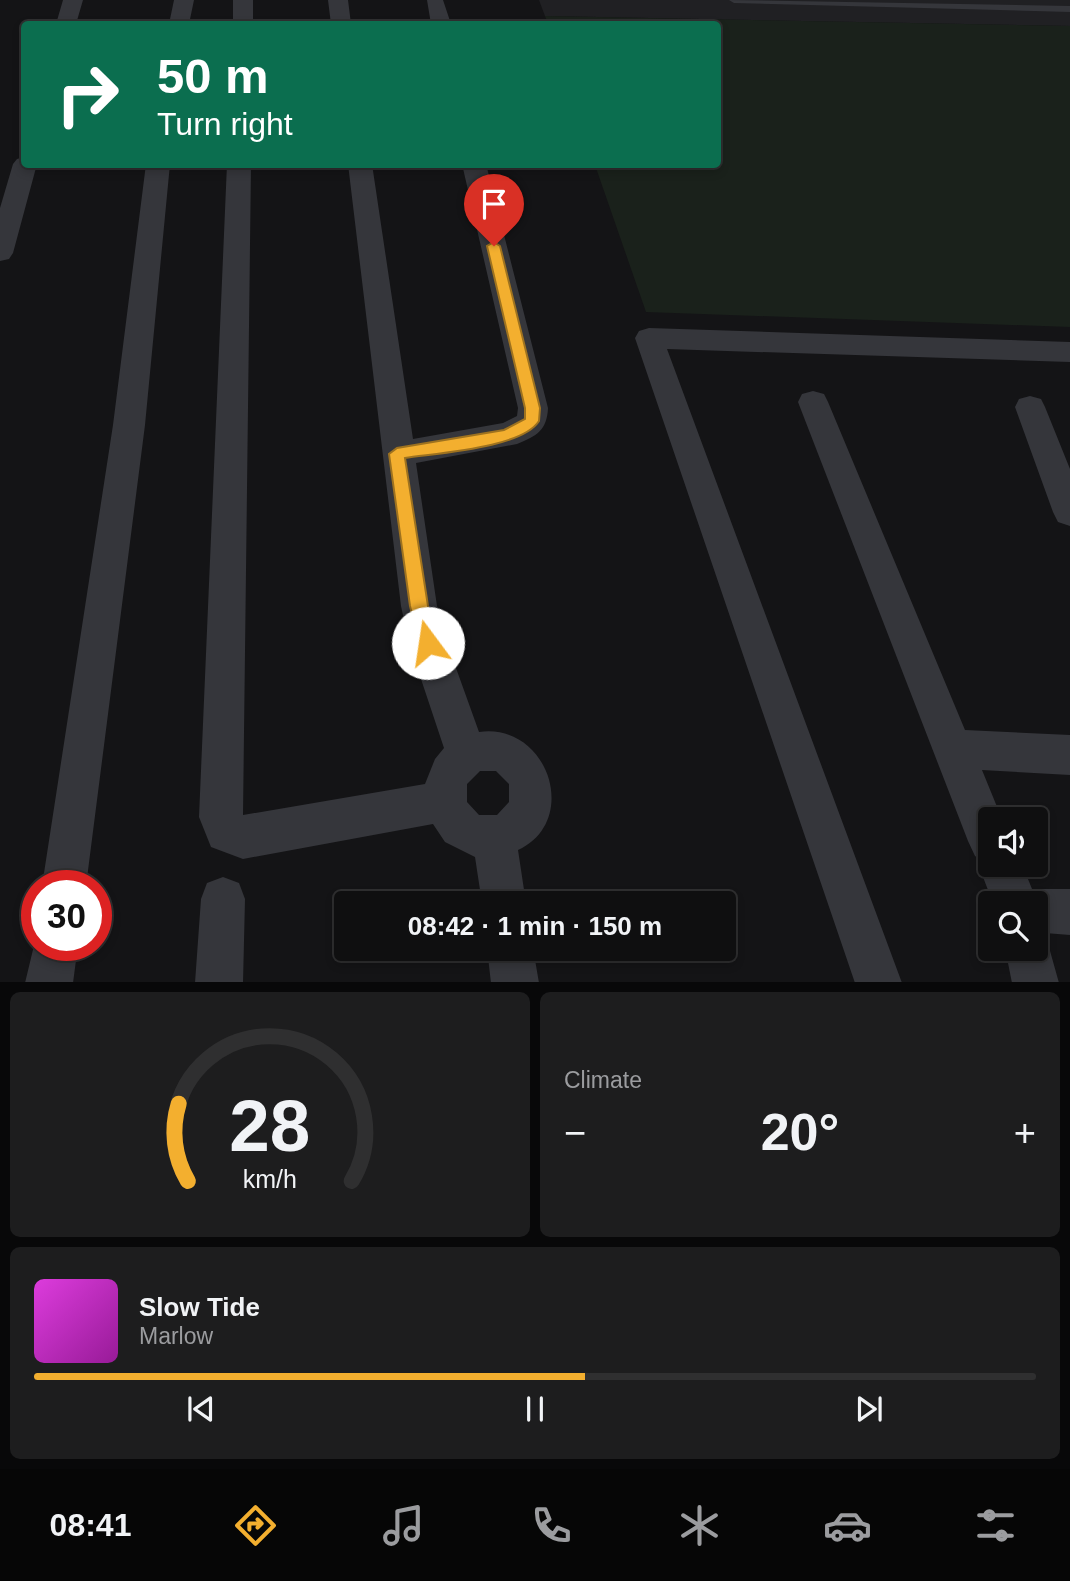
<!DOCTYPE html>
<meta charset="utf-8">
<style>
:root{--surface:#0f0f10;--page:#1d1d1e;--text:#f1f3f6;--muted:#9b9c9f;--line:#2f2f30;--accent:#f3af2f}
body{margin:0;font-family:Helvetica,sans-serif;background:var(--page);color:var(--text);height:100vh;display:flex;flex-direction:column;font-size:26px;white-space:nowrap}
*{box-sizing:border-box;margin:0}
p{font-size:23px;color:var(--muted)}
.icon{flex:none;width:38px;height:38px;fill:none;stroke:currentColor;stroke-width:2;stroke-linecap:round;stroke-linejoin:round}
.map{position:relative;height:982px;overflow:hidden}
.panel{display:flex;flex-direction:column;gap:10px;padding:10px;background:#080809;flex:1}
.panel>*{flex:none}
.top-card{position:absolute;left:21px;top:21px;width:700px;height:147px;border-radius:7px;box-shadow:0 4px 10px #0003,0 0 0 2px var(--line);background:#0b6e4f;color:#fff;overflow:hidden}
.buttons{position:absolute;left:978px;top:807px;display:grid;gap:14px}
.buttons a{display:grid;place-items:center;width:70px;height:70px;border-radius:7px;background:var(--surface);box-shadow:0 4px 10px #0003,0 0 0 2px var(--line);font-size:35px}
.speed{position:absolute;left:21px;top:870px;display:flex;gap:14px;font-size:35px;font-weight:700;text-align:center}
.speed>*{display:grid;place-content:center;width:91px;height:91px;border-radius:50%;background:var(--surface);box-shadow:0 4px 10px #0003,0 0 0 2px var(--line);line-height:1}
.speed .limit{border:10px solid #d22;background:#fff;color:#111}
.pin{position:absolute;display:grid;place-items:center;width:60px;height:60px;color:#fff;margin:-72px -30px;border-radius:50% 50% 50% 0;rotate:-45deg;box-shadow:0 0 7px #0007}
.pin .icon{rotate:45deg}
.me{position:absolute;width:77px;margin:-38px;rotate:346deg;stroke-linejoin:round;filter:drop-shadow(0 0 5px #0008)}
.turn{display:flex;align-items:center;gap:24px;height:147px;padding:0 21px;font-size:32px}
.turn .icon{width:91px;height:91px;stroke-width:2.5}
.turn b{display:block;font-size:49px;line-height:60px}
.big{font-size:52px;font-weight:600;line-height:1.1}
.panel .tile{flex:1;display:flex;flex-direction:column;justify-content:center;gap:10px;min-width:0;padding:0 24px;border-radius:10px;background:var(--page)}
.panel .dial{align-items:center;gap:0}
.dial svg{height:182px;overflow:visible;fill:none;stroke:var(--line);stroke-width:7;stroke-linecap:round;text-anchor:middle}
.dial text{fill:var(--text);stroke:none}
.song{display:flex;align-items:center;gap:21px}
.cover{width:84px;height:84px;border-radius:10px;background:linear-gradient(135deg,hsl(300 70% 55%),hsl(300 70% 35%))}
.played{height:7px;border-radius:4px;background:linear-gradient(90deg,var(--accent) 55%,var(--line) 55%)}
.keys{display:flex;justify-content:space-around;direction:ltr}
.heat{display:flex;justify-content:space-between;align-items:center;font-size:38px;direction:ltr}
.panel .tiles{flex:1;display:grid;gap:10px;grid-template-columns:1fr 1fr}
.tile:last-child{grid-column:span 2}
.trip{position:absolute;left:334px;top:891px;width:402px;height:70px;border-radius:7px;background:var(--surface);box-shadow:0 4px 10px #0003,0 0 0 2px var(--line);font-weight:600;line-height:70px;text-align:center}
.menu{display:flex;height:112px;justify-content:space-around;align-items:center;background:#060606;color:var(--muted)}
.menu .icon{width:49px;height:49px}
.menu .current{color:var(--accent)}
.menu b{font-size:32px;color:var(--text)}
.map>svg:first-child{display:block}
.built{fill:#202023}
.green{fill:#1a211b}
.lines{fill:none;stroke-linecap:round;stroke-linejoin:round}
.lane{fill:#35363b;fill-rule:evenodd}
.street{fill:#35363b;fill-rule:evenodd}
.route{fill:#f3af2f;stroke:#9e721f;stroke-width:2}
</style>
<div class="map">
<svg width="1070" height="983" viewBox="0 0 1070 983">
<rect width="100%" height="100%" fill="#141416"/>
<path class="built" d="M 539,0 L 1070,0 L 1070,26 L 545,16 Z"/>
<path class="green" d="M 545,16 L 1070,26 L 1070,327 L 646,312 L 595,165 L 718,164 L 718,24 L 548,24 Z"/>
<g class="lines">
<path class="lane" d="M 729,0 L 1070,6 L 1070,12 L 734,3 Z"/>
<path class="street" d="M 63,0 L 83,0 L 76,24 L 56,24 Z
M 174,0 L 194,0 L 189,24 L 169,24 Z
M 233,0 L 253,0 L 253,24 L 233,24 Z
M 328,0 L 348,0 L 351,24 L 331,24 Z
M 427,0 L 443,0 L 451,24 L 431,24 Z
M 24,157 L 24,164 L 37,164 L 13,253 L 9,259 L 0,261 L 0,208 L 13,164 L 17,159 Z
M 146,164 L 170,164 L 145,425 L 86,886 L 42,886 L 113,425 Z
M 227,164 L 251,164 L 243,815 L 425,784 L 435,759 L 444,748 L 409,643 L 401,606 L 348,164 L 372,164 L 413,439 L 503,423 L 517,416 L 518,408 L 462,164 L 486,164 L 548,408 C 547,430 537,436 517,444 L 416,463 L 437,606 L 447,643 L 479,732 C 548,722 581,821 518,850 L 526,903 L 482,903 L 475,857 L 445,842 L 433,824 L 243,859 L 211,847 L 199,817 ZM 480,771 L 496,771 L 509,784 L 509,802 L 497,815 L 479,815 L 467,802 L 467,784 Z
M 649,328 L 1070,342 L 1070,362 L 667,349 L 902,983 L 855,983 L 635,338 L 639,331 Z
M 813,391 L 824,394 L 828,402 L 965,730 L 1070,735 L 1070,775 L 982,770 L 1002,819 L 990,819 L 990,864 L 1022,864 L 1032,889 L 1070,889 L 1070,935 L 1045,933 L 1059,983 L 1012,983 L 1005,948 L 1036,948 L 1036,903 L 993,903 L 978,864 L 980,859 L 975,856 L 968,841 L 798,402 L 802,394 Z
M 1030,396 L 1041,399 L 1045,407 L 1070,469 L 1070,526 L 1058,522 L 1053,512 L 1015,407 L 1019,399 Z
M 223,877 L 239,883 L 245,899 L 243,983 L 195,983 L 201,899 L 207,883 Z
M 37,933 L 37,945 L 78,945 L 73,983 L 25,983 Z
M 487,948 L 533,948 L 539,983 L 491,983 Z"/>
</g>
<path class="route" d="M 494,242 L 500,246 L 540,408 L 539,421 C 522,448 437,453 405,458 L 428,606 L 437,643 L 435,649 L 428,651 L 422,649 L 419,643 L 410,606 L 389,454 L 397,448 L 504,430 L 525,419 L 525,408 L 487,246 Z"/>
</svg>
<div class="buttons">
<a><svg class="icon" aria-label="sound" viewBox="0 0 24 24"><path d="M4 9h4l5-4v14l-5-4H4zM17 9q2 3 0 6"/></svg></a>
<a><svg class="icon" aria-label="search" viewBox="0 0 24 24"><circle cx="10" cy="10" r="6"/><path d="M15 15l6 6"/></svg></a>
</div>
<div class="speed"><div class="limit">30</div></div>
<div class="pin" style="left:494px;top:246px;background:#d93025"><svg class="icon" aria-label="arrive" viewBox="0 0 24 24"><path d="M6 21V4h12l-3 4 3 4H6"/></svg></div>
<svg class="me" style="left:428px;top:643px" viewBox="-20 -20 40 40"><circle r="19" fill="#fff"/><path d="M0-13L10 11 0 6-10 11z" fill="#f3af2f"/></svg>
<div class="trip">08:42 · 1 min · 150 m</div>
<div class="top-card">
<div class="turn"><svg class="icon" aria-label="right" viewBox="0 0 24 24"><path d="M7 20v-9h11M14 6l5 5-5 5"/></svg><div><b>50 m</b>Turn right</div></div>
</div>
</div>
<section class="panel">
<div class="tiles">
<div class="tile dial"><svg viewBox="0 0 100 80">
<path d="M14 69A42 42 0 1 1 86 69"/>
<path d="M14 69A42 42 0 0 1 10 35" stroke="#f3af2f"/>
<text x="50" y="56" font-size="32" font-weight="700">28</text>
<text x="50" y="72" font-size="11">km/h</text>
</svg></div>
<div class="tile"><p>Climate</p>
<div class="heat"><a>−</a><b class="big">20°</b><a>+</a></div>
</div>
<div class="tile">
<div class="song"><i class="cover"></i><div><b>Slow Tide</b><p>Marlow</p></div></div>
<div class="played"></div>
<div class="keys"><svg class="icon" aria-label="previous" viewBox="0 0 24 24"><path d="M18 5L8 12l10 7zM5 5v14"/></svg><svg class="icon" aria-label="pause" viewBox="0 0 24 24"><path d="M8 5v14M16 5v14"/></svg><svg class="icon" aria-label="next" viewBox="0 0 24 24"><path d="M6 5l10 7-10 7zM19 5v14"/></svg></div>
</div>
</div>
</section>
<nav class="menu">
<b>08:41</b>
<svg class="icon current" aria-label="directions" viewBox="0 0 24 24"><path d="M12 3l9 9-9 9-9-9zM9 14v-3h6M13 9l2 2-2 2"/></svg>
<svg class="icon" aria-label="music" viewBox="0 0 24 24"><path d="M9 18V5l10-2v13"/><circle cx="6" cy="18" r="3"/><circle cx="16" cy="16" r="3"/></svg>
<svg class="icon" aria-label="phone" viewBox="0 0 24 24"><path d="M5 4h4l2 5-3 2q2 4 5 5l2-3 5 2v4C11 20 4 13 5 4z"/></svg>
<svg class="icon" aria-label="climate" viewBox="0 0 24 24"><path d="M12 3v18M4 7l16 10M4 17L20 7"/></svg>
<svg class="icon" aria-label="car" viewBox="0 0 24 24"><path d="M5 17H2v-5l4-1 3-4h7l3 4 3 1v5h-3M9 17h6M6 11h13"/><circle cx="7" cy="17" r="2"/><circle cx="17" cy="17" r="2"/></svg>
<svg class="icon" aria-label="filters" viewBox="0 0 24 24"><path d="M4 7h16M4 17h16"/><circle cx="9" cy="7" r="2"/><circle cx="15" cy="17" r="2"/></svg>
</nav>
